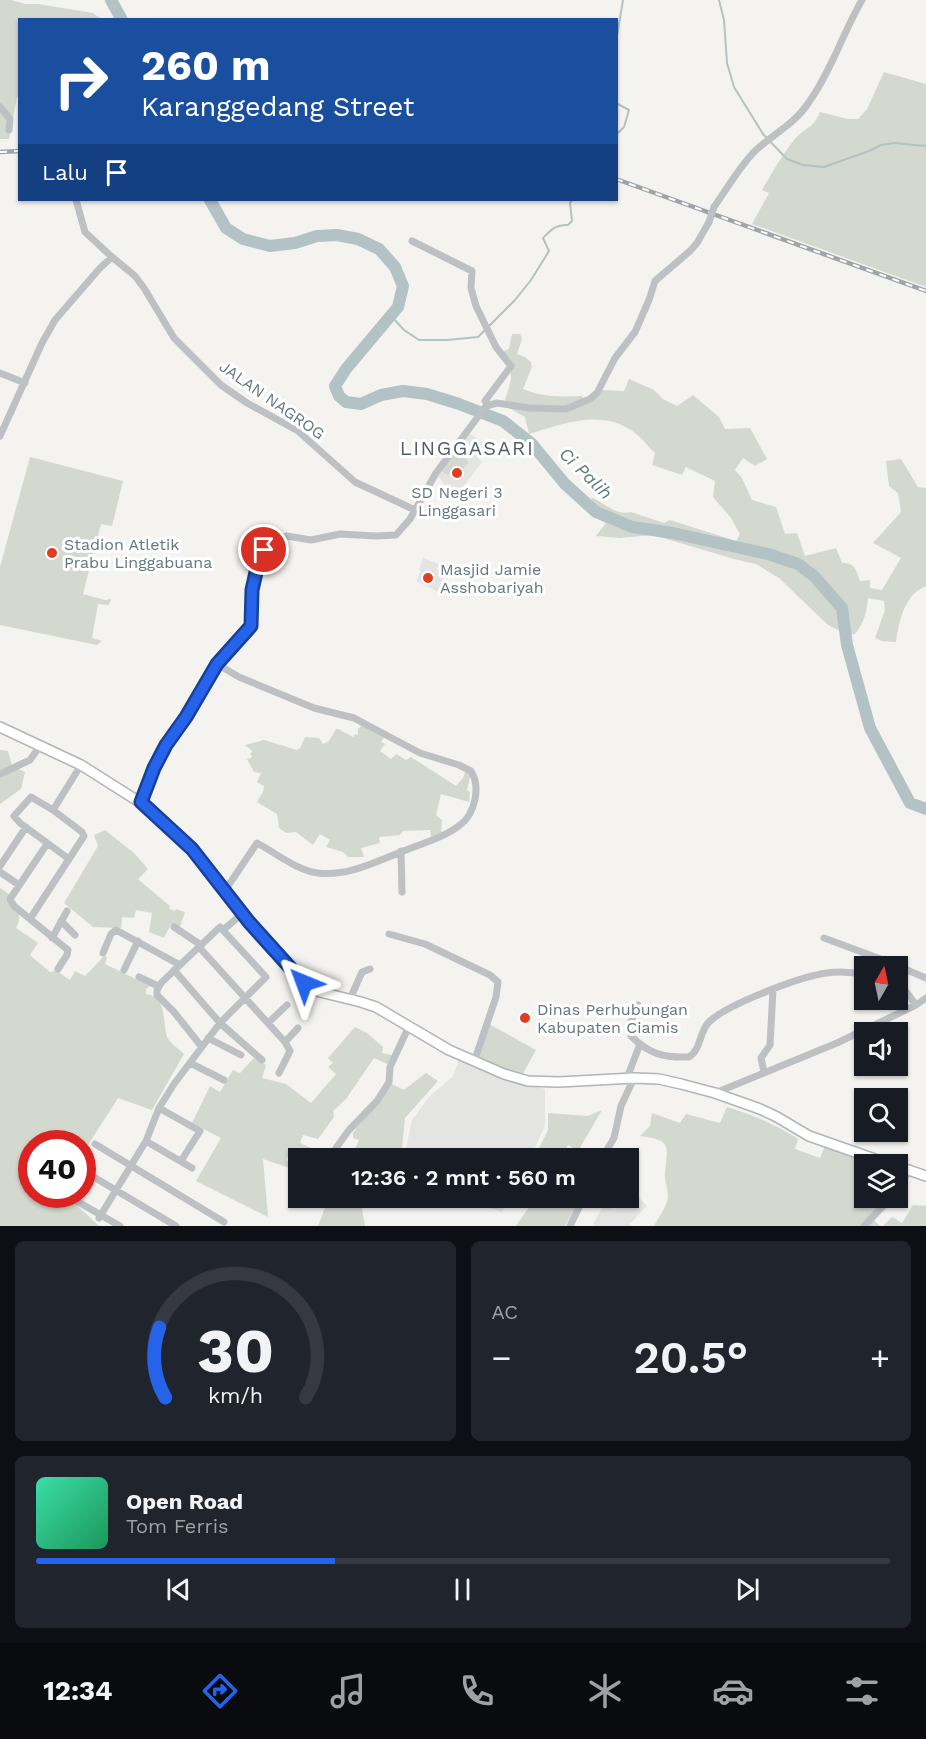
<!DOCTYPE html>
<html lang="id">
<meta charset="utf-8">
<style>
:root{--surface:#171b24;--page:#20242c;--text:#f1f3f6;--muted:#9ea1a6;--line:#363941;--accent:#2563eb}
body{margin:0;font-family:"Work Sans",sans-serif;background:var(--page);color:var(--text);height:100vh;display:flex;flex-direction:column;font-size:22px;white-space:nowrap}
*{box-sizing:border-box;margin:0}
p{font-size:20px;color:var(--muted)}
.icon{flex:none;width:33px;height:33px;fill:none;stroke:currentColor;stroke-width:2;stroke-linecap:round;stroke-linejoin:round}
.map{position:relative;height:1226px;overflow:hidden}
.panel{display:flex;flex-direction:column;gap:15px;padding:15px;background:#0d0f14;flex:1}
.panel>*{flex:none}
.banner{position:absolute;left:18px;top:18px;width:600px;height:183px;border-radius:0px;box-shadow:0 2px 4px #0004;background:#1a4fa0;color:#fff;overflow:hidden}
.needle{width:39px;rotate:9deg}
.controls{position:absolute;left:854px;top:956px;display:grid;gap:12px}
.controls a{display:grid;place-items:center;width:54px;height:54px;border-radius:0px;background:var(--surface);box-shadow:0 2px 4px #0004;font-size:30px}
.speed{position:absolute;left:18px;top:1130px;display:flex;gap:12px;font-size:30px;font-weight:700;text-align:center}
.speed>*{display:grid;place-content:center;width:78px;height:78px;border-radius:50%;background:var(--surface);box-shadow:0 2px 4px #0004;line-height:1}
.speed .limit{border:9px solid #d22;background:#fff;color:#111}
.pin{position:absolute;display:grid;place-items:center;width:51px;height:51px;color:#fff;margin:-26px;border:3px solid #fff;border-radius:50%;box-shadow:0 2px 6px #0007}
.me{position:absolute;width:66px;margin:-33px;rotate:316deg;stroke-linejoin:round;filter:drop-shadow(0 0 4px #0008)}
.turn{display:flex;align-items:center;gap:21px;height:126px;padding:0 24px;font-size:27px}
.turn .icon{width:78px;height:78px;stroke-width:2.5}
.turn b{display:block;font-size:42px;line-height:51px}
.then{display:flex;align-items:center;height:57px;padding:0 24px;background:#0003;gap:12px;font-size:22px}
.big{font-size:45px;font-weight:600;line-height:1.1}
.panel .widget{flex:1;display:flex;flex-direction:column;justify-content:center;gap:9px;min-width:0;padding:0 21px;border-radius:9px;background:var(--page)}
.panel .dial{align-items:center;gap:0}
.dial svg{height:156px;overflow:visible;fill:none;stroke:var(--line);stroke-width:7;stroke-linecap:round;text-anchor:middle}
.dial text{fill:var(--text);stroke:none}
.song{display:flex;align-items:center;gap:18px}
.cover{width:72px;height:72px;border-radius:9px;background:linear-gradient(135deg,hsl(160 70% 55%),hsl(150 70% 35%))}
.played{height:6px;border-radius:3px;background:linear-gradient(90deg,var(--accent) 35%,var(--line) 35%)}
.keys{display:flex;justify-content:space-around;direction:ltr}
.heat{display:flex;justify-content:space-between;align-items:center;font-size:33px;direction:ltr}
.panel .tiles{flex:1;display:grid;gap:15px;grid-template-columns:1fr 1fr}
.widget:last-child{grid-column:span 2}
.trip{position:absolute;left:288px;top:1148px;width:351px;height:60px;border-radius:0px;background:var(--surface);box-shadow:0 2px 4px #0004;font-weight:600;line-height:60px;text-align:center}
.menu{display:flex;height:96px;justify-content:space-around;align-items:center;background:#090b0e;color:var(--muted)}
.menu .icon{width:42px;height:42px}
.menu .active{color:var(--accent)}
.menu b{font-size:27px;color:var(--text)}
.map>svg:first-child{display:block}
.built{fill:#e4e5e3}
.green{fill:#d3d9cf}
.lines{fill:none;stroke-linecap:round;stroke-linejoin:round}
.stream{stroke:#b3c2c4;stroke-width:2}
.river{stroke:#b3c2c4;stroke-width:12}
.secondary-casing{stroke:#afb5b9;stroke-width:12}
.street{stroke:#bdc1c4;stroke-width:7}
.secondary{stroke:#fff;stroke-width:9}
.rail-casing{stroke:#9ea5a9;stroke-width:4.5}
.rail{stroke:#fff;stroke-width:2;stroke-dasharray:7;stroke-linecap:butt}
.street-bridge{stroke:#bdc1c4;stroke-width:7}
.route-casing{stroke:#184099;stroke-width:15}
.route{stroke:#2563eb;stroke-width:10}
.poi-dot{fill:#e03d23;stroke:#fff;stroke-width:2}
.labels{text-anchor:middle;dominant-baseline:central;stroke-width:6;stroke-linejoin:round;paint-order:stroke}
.street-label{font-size:16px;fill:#637680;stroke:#fff}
.poi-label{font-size:16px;fill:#637680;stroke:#fff;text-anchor:start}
.water-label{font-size:18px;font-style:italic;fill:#5f797e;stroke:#fff}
.quarter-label{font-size:20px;letter-spacing:1.5px;fill:#515e65;stroke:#fff}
</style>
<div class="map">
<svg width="926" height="1226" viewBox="0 0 926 1226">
<rect width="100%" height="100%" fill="#f4f3ef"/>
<path class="built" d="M 469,433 L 487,446 L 478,458 L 482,462 L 456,496 L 449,491 L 438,476 Z
M 423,558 L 439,564 L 437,569 L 445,572 L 438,592 L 416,581 L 421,571 L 419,570 Z
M 459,1059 L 518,1082 L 545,1089 L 545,1126 L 530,1158 L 404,1158 L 412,1120 L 429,1097 L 453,1076 Z
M 634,1192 L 647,1206 L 630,1224 L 632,1226 L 596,1226 L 593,1224 L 605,1202 L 615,1209 Z
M 454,1197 L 510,1197 L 502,1212 Z"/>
<path class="green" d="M 0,0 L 11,0 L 25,4 L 38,4 L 93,13 L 101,19 L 20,20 L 19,97 L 17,97 L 9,139 L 0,139 Z
M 884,72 L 926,84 L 926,287 L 752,224 L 769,193 L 762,190 C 772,173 782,155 794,140 C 804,128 814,128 820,112 L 848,119 L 858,119 L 867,109 Z
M 512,334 L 520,334 L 522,339 L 517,354 L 525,357 L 531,362 L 532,367 L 523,389 C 542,397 562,397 582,396 L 586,403 L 601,390 L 624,391 L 629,379 L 654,390 L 663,399 L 677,406 L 693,395 L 719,417 L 725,429 L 750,428 L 767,459 L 755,466 L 743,458 L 735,470 L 742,478 L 752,500 L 776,507 L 785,534 L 797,533 L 805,556 L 836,548 L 842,563 C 855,563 856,569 860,581 L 870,580 L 870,588 L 882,590 L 901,558 L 873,543 L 901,512 L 898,493 L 889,486 L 886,461 L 901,459 L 918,487 L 926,488 L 926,586 C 904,594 899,622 896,642 L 882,641 L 875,638 L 885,610 L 884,601 L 868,598 C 867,611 864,623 855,634 L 848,635 L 828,625 L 779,578 L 756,564 L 734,559 L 653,535 L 620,538 L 596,536 L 606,523 L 598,518 L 591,497 C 604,503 617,516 631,512 L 664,523 L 670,520 L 736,541 L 740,534 L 731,518 L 713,497 L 715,481 L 686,467 L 682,475 L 652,465 L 655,453 C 647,445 640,436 631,430 C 600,409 561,424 529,434 L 525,417 L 509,408 L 505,400 C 513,375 514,375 501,352 L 509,349 Z
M 455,452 L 467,460 L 468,463 L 454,480 L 451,478 L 452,476 L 449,474 L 448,475 L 441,471 Z
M 30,457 L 123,481 L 112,526 L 101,524 L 83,594 L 105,600 L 111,599 L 109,605 L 98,604 L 92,638 L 102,641 L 97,645 L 0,625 L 0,567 Z
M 363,724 L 385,736 L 381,742 L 385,744 L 380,751 L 391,759 L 396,754 L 406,760 L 411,757 L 456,786 L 463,778 L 466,770 L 471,773 L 467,790 L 470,792 L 469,802 L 441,794 L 436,815 L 442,820 L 441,834 L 431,837 L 430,830 L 403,831 L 400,835 L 379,837 L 380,843 L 361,848 L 364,857 L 348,857 L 343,852 L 326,847 L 330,840 L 320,834 L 313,845 L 296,832 L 286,833 L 279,828 L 277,814 L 257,802 L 263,792 L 264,786 L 257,782 L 261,773 L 254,772 L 247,759 L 251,758 L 252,756 L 250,754 L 252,751 L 245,745 L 264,740 L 297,750 L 300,748 L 305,737 L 319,738 L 323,744 L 329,741 L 336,729 L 338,729 L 353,737 L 355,734 L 358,735 L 358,729 Z
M 0,750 L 8,751 L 12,766 L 25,772 L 21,789 L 0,804 Z
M 105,830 L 134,853 L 148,869 L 138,879 L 170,906 L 169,909 L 175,911 L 176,909 L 185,912 L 180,927 L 171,924 L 164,938 L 149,932 L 152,913 L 136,910 L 134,918 L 122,917 L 121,928 L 93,927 L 64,903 L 98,846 L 94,835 Z
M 0,888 L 9,894 L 6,899 C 16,910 24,912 16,928 L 38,943 L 30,955 L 50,972 L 57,971 L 70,980 L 75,971 L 85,976 L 104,956 L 107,957 L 105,964 L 150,986 L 146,989 L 146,994 C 168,997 162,1021 167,1037 C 170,1043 179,1049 184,1054 L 152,1110 L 118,1098 L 83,1153 L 82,1143 L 32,1143 L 32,1194 L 65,1194 L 99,1226 L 0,1226 Z
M 489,1024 L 536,1050 L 522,1075 L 517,1076 L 479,1059 L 478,1055 Z
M 355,1027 L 367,1033 L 383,1047 L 382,1053 L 392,1055 L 389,1065 L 374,1058 L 346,1099 L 333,1111 L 334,1117 L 318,1139 L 303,1135 L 300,1143 L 313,1149 L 314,1152 L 310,1158 L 299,1154 L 297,1158 L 289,1155 L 286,1160 L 298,1167 L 298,1171 L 263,1159 L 268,1217 L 196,1181 L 221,1138 L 192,1123 L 210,1086 L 220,1092 L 233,1070 L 240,1073 L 254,1058 L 266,1065 L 262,1078 L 286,1084 L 311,1103 L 336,1074 L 328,1067 L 333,1063 L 328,1058 Z
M 426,1073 L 438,1081 L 405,1118 L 401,1158 L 351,1158 L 359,1140 L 353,1138 L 353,1133 L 390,1083 L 404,1090 Z
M 727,1107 C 752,1115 776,1124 798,1139 L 795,1149 L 820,1158 L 825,1146 L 879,1164 L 864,1164 L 864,1197 L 888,1197 L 870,1217 L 880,1226 L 654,1226 C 658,1218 668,1205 668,1196 C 668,1188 664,1181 665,1173 C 667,1146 673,1140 640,1136 L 650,1126 L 652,1113 L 680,1123 L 686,1114 L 720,1123 Z
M 602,1110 L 578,1151 L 568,1145 L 561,1158 L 534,1158 L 548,1130 L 548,1113 L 588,1116 Z
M 329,1197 L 370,1197 L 362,1209 L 365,1226 L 318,1226 Z
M 525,1197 L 581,1197 L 565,1226 L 516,1226 L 529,1207 Z
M 913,1205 L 926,1206 L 926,1226 L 883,1226 L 892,1217 L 902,1223 Z"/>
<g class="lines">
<path class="stream" d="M 719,0 L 724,20 L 727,63 L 734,87 L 763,134 L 787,159 L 803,165 L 824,167 L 869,151 L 881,145 L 894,143 L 926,146
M 616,42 L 623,0
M 616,103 L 629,110 L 624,127 L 616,135
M 391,316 L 404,330 L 419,340 L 447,340 L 478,337 L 515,300 L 531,280 L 549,251 L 543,238 C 551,230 556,224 568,225 L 572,221 L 570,203 L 572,200"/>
<path class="river" d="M 111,0 L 122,20
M 210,200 L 226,228 L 243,239 L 270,246 L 295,243 L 317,236 L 337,235 L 358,239 L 379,249 L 395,267 L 403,286 L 398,307 L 346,369 L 335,386 L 339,396 L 346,402 L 361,404 L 381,395 L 403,391 L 427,394 L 459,404 L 503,421 L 532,444 L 565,484 L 596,512 L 632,527 L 673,533 L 768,554 L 798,564 L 814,576 L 842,608 L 847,645 L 870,728 L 910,803 L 926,809"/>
<defs>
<path id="secondary" d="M 0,727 L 81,765 L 141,803 L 158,817 L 193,849 L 229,898 L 263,940 L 297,977 L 316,991 L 361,1002 L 376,1007 L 449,1050 L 504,1074 L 528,1081 L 559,1082 L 634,1078 L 659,1079 L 681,1084 L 715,1093 L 760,1109 L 777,1117 L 809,1136 L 889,1164
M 897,1166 L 926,1176"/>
</defs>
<use href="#secondary" class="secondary-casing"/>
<path class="street" d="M 0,107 L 10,119 L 9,130
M 76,200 L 85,232 L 112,257
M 714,207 C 727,189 739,167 755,151 C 773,134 795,124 809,102 C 831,71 843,33 862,0
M 412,241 L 472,271 L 471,288 L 476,306 L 496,347 L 511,366 L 485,401 L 489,404
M 0,373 L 25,383
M 0,436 L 42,343 L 55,320 L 100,268 L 112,257 L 135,276 L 144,288 L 174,338 L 221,385 L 247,403 L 298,431 L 355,482 L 415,510
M 217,664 L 239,677 L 314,708 L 354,718 L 420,753 L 459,765 L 471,771 C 481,787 475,814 460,825 C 445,837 424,843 406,850 C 379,860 349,877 318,873 C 296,870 276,853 257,843 L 224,892
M 0,774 L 30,760 L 40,746
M 141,803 L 154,768 L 166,745 L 186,717 L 217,664 L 228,650 L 251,626 L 252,590 L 257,568 L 265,550 L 273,541 L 287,536 L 311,540 L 340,534 L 376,536 L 396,535 L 410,519 L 436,473 L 486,406 L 497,403 L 529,408 L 566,409 L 590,399 L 597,393 L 615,358 L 635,332 L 649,300 L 655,281 L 690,251 L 697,243 L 709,222
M 53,810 L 31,797 L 14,816 L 20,823 L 69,859
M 401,851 L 402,892
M 0,866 L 26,827
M 0,872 L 19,885
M 30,919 L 14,906 L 10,899 L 47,844
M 61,921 L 75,935
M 174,927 L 201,945
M 223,930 L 242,914
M 389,934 L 425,944 L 490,975 L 498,982 L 496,997 L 474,1062
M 52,938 L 67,911
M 824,938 L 886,961 L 926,978
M 199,947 L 285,1042 L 290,1051 L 279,1073
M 103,953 L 111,934 L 116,930 L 180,965
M 58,969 L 67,955 L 68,950 L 30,919 L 84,836 L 82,832 L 53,810 L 81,765
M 124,970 L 138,941
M 174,970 L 220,1023 L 262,1060
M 139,977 L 158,986
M 897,985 L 905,990 L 916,1005
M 350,999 L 362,972 L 370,969
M 638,1005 L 630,1024 L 631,1036 C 649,1054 664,1058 689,1057 C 701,1050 699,1032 709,1022 C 727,1004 802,976 827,973 C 840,971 852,972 864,975
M 268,1023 L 287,1005
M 208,1038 L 241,1055
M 285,1042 L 298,1028
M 190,1063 L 224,1080
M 764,1072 L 761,1058 L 770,1045 L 773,990
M 627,1078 L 640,1044
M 715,1093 L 837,1043 L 916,1005 L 926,998
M 159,1108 L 200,1131 L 181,1161
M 146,1141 L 192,1168
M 95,1144 L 224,1222
M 336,1148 L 349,1130 L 377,1101 L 389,1082 L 390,1067 L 409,1026
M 602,1158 L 614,1138 L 621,1106 L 634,1078
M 82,1170 L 176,1226
M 897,1191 L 909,1170
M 73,1199 L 120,1226
M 99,1218 L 146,1141 L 159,1108 L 174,1084 L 220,1023 L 266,977 L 220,927 L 161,983 L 157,990 L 157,995 L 174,1012 L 201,1046
M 570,1226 L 584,1197
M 864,1226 L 892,1197"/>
<use href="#secondary" class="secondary"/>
<defs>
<path id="rail" d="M 0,152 L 20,151
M 616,179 L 926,291"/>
</defs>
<use href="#rail" class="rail-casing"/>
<use href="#rail" class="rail"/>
<path class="street-bridge" d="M 709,222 L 714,207"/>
</g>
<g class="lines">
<defs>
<path id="route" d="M 264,550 L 257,568 L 252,590 L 251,626 L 217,664 L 186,717 L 166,745 L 154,768 L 141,802 L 192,849 L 249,922 L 304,983"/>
</defs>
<use href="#route" class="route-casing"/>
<use href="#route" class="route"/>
</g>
<g class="poi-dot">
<circle cx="457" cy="473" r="6"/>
<circle cx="52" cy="553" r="6"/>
<circle cx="428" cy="578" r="6"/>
<circle cx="525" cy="1018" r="6"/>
</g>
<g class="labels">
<g class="street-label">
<text transform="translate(272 400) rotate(35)">JALAN NAGROG</text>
</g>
<g class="poi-label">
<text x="457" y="492" text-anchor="middle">SD Negeri 3<tspan x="457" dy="18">Linggasari</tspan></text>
<text x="64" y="544">Stadion Atletik<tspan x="64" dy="18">Prabu Linggabuana</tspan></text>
<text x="440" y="569">Masjid Jamie<tspan x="440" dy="18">Asshobariyah</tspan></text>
<text x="537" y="1009">Dinas Perhubungan<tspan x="537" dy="18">Kabupaten Ciamis</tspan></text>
</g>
<g class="water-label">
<text transform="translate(586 473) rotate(44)">Ci Palih</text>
</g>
<g class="quarter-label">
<text x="467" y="448">LINGGASARI</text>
</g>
</g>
</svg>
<div class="controls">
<a><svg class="needle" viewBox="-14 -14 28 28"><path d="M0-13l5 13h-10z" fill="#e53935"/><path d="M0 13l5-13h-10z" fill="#9ea1a6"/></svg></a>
<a><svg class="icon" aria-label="sound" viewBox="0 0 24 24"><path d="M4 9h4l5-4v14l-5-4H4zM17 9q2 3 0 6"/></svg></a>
<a><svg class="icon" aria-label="search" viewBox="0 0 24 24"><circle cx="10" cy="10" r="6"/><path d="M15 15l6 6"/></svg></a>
<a><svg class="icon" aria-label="layers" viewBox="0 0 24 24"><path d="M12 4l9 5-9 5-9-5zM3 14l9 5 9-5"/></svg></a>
</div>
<div class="speed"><div class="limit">40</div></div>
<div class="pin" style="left:264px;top:550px;background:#d93025"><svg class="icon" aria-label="arrive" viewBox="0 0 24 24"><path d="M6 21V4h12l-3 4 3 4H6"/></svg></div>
<svg class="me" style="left:304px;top:983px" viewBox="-20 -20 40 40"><path d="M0-17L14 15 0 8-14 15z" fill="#2563eb" stroke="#fff" stroke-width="4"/></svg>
<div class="trip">12:36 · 2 mnt · 560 m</div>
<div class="banner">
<div class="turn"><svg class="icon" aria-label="right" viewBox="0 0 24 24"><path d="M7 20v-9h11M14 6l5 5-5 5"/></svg><div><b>260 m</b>Karanggedang Street</div></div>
<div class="then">Lalu<svg class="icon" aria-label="arrive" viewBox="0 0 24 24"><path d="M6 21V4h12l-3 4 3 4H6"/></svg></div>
</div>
</div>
<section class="panel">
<div class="tiles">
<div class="widget dial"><svg viewBox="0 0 100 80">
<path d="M14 69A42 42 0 1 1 86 69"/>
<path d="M14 69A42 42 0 0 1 11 33" stroke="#2563eb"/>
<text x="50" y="56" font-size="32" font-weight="700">30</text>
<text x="50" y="72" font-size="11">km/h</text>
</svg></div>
<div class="widget"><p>AC</p>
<div class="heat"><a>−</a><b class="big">20.5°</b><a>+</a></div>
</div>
<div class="widget">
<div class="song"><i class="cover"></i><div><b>Open Road</b><p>Tom Ferris</p></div></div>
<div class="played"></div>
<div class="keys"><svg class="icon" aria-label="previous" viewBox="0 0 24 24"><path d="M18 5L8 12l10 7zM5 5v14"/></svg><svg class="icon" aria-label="pause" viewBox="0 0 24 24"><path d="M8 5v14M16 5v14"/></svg><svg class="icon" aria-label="next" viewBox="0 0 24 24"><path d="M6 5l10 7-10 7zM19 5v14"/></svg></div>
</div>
</div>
</section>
<nav class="menu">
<b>12:34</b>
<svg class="icon active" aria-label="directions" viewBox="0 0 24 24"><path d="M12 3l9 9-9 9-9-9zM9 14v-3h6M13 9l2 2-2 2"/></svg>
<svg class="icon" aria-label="music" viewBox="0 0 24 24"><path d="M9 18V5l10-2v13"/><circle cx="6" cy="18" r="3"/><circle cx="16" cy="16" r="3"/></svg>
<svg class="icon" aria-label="phone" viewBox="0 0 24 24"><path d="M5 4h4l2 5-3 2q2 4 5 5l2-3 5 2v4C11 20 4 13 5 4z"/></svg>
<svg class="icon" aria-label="climate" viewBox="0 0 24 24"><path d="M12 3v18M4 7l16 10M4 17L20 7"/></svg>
<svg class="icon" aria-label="car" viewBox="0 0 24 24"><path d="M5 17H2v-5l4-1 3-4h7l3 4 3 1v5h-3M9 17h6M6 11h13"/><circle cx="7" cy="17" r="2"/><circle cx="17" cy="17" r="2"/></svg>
<svg class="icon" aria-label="filters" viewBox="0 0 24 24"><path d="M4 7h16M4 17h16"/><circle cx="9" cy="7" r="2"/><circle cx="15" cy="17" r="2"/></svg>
</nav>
